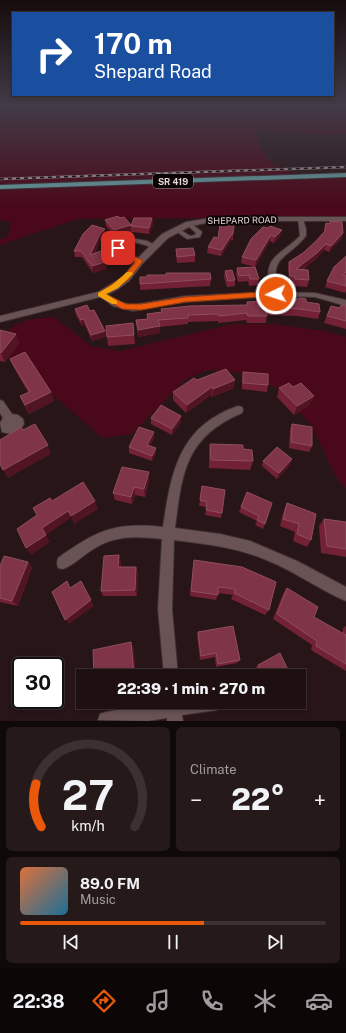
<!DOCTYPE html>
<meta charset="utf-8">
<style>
:root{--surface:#1e1011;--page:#26191a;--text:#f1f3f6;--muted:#a19d9f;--line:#3c3031;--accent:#ea580c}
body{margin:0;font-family:"Public Sans",sans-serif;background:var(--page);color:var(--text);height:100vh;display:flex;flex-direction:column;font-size:15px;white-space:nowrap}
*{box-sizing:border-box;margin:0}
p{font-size:13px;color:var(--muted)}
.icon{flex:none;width:22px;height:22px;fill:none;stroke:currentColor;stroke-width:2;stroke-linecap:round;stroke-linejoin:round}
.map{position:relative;height:721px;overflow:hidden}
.sheet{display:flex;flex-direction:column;gap:6px;padding:6px;background:#100909;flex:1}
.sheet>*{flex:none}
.guide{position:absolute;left:12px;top:12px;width:322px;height:84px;border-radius:0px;box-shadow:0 2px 6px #0003,0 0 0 1px var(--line);background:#1a4fa0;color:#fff;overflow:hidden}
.speed{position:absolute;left:12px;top:657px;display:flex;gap:8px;font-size:20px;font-weight:700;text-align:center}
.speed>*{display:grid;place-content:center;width:52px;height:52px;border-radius:50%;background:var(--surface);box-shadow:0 2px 6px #0003,0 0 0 1px var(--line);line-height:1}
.speed .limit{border:2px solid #111;border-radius:6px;background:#fff;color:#111}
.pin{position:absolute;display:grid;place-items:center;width:34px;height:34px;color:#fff;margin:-17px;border-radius:8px;box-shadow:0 2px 6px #0006}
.me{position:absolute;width:44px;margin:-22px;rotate:266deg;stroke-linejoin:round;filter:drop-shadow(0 0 3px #0008)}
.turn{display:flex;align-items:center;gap:14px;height:84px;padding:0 16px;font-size:18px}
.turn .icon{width:52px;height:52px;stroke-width:2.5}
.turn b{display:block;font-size:28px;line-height:34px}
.big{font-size:30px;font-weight:800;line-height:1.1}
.sheet .card{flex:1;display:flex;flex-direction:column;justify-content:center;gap:6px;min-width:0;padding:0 14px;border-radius:6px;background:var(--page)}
.sheet .dial{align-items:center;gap:0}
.dial svg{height:104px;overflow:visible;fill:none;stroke:var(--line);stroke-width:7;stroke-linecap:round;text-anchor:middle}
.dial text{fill:var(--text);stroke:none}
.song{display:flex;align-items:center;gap:12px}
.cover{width:48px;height:48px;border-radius:6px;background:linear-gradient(135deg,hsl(20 70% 55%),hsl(200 70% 35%))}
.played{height:4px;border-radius:2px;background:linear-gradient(90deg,var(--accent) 60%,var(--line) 60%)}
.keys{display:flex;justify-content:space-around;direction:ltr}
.heat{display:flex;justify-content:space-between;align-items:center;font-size:22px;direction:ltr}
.sheet .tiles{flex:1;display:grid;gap:6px;grid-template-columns:1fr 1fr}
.card:last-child{grid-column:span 2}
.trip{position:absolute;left:76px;top:669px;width:230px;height:40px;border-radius:0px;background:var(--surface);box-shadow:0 2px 6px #0003,0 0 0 1px var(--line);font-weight:800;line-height:40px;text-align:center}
.tabs{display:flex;height:64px;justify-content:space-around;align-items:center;background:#0c0607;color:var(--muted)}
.tabs .icon{width:28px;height:28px}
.tabs .selected{color:var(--accent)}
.tabs b{font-size:18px;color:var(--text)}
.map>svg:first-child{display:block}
.green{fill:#4a091a}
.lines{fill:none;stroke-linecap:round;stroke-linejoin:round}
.minor-casing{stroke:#3e3133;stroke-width:2}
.tertiary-casing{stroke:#3e3133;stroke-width:2}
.primary-casing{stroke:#3e3133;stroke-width:2}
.minor{fill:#6a5355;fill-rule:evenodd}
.tertiary{fill:#6a5355;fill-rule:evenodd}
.primary{fill:#65969b;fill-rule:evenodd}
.rail-casing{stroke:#a09092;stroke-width:2.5}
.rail{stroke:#0b0405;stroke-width:1.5;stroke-dasharray:4;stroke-linecap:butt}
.wall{fill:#732135}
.shaded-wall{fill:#501422}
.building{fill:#7f3447;stroke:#8f4e5e}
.route{fill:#ea580c;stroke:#983908}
.slow{fill:#f59e0b}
.labels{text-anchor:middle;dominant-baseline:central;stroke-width:4;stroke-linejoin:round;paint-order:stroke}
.shield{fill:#0b0405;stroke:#a49799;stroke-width:1}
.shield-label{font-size:9px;font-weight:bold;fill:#e5d6d8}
.far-street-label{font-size:9px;fill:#e5d6d8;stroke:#0b0405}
</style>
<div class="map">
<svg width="346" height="721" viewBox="0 0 346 721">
<rect width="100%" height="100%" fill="#281517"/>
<path class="green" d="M 0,104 L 346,104 L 346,134 L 317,135 L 284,132 L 271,133 L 258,129 L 256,130 C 259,141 263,154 270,162 C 276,168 297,174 305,175 L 0,186 Z
M 318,177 L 326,179 L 346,178 L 346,217 L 78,219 L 0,245 L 0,240 L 8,236 L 11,222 L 0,220 L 0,189 Z
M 54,317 L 91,346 L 120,351 L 232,324 L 272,324 L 325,331 L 346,337 L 346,489 L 336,477 L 312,426 L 281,390 L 241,373 L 208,370 L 185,380 L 132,434 L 102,438 L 9,356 L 5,333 C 22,318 33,319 54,317 Z"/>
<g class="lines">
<defs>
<path id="minor" d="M 298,218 L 303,219 L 306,229 L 306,236 C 287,260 268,255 279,292 L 315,293 L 346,300 L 346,306 L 315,297 L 276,296 L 185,302 L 133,311 L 113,306 L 97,294 L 98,292 L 104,292 L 119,302 L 133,305 L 185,296 L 271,292 C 261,256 279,257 300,236 Z
M 189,222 L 201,231 L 202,232 L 200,237 L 187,239 L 173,229 L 178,228 L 190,236 L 195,235 L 196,233 L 186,224 Z
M 131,238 L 147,241 L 157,246 L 154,248 C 142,245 132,238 121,247 L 121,251 L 124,254 L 143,259 L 143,263 C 133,264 120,258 115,251 L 115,247 L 120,242 Z
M 0,400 L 3,401 L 12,414 L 18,415 L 23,419 L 24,424 C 19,433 12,435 2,432 L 0,423 L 3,418 L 0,413 Z
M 238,406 L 242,407 L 243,410 L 242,413 C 185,437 182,473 175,528 L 220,534 L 250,541 L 297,561 L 346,587 L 346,601 C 318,589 293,570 264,559 C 235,547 205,544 174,540 L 172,609 L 178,676 L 164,676 L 158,609 L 162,539 C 137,536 113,535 92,550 C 82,556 74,565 63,569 L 58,568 L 57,563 L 58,558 C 97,530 115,522 163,527 C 171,472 179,426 238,406 Z
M 165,702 L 225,702 L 222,707 L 217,710 L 182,715 L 183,721 L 167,721 L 167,718 L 148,721 L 98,720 L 100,714 L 106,712 Z"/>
<path id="tertiary" d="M 216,217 L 346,217 L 346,221 L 216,221 L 191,226 L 168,238 L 143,263 L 129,281 L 118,289 L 104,296 L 0,322 L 0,316 L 98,292 L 123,277 L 137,259 L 162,234 L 186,222 Z"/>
<path id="primary" d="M 346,173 L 346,177 L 0,189 L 0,185 Z"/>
</defs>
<use href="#minor" class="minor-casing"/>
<use href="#tertiary" class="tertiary-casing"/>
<use href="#primary" class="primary-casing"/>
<use href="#minor" class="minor"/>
<use href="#tertiary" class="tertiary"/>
<use href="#primary" class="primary"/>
<defs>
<path id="rail" d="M 0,179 L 346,167"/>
</defs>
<use href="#rail" class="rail-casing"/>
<use href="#rail" class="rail"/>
</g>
<path class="wall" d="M 120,218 L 131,226 L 152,218 L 153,224 L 149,234 L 132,232 L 131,232 L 115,236 L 106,226 L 105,220 Z
M 330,221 L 343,233 L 341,239 L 329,252 L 324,250 L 316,259 L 302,270 L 309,280 L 307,287 L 293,286 L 293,283 L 289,282 L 288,268 L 289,262 L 303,253 L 315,242 L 324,233 L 324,229 L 326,223 L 329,224 Z
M 220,225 L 233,234 L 233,240 L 231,240 L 221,256 L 207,253 L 208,247 L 218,238 Z
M 263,227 L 280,236 L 274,243 L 270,241 L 255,267 L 241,263 L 242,257 Z
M 106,235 L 100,240 L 95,253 L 106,257 L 107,263 L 105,264 L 106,269 L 93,273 L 82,257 L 75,257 L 74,251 Z
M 176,249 L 195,255 L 195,262 L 177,263 L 176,255 Z
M 346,256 L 346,291 L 345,293 L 325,287 L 327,281 Z
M 237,268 L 259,279 L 258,285 L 249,286 L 248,281 L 238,282 L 236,274 Z
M 225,271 L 235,280 L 235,286 L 227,287 L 224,277 Z
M 211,279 L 210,286 L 140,290 L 140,284 Z
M 269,299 L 306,302 L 320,312 L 318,319 L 297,316 L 267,315 L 266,323 L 247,323 L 246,320 L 218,323 L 218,321 L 188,322 L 188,324 L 160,327 L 160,333 L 138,337 L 136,320 L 147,319 L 147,314 L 161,312 L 161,309 L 246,305 L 247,302 L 269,301 Z
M 331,306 L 340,308 L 346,306 L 346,329 L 324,323 Z
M 75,309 L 90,311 L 105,331 L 106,337 L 92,341 L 85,325 L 82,326 L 76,315 Z
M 133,323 L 135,344 L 108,346 L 107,337 Z
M 0,330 L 16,334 L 19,344 L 5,362 L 0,361 Z
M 10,359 L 51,392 L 54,401 L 29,414 L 24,405 L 20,396 L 28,392 L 14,368 Z
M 243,372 L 268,385 L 267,392 L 242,389 L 242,378 Z
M 197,380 L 234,388 L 212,397 L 211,395 L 186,413 L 173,400 L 173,392 Z
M 279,388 L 310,405 L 294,415 L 277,397 Z
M 151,418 L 181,422 L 172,435 L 151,424 Z
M 292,424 L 312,446 L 309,452 L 289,448 L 290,429 Z
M 154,438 L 150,446 L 156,448 L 156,453 L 152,461 L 129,453 L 129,447 Z
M 210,444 L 243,449 L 253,461 L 250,470 L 209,468 L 209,453 Z
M 263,461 L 290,465 L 277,479 L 262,466 Z
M 149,481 L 145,497 L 135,495 L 132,504 L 115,500 L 113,493 Z
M 202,486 L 222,513 L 221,518 L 205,515 L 207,507 L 199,506 Z
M 247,492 L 265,524 L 263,529 L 255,525 L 257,521 L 239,512 Z
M 287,503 L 311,540 L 307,547 L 293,541 L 295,532 L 280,526 L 284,510 Z
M 324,519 L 346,522 L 346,557 L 321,553 L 319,526 Z
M 119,555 L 121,562 L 121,567 L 136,567 L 138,573 L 137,596 L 103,596 L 101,591 Z
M 194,560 L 269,610 L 265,615 L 231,599 L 233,595 L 218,593 L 216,600 L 190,596 Z
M 28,562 L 32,568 L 18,606 L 0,602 L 0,566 Z
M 287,588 L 314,617 L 342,633 L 343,628 L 346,626 L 346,671 L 311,650 L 312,645 L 273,619 L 283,594 Z
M 198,632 L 240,660 L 237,663 L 216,667 L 215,657 L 200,660 L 197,636 Z
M 133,646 L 136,676 L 94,676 Z
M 258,665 L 291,676 L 258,676 L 255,668 Z"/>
<path class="shaded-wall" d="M 152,218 L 153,224 L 149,234 L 149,228 Z
M 131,225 L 131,232 L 115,236 L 114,230 Z
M 105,229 L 106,235 L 100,240 L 91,261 L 90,255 L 100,234 Z
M 282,230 L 280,236 L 274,243 L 275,237 Z
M 343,233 L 341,239 L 329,252 L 331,246 Z
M 232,234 L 231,240 L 221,256 L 222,250 Z
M 271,235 L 270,241 L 255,267 L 256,260 Z
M 326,244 L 324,250 L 316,259 L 294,275 L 296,269 Z
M 106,257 L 107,263 L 105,264 L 106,269 L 93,273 L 92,266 L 102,258 Z
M 84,319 L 85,325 L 82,326 L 81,320 Z
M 160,326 L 160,333 L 138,337 L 138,330 Z
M 105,331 L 106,337 L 92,341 L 91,335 Z
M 16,334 L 19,344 L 5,362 L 1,353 Z
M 235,380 L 234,388 L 212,397 L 213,389 Z
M 212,387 L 211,395 L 186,413 L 187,405 Z
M 51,392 L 54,401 L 29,414 L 25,405 Z
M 314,396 L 310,405 L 294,415 L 297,406 Z
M 181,416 L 181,422 L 172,435 L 172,429 Z
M 154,432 L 154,438 L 148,451 L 147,445 Z
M 48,445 L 51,454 L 8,478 L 3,470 Z
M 156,448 L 156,453 L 152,461 L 152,456 Z
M 292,459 L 290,465 L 277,479 L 279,473 Z
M 149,472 L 149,481 L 145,497 L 144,489 Z
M 134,487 L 135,495 L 132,504 L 131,497 Z
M 95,501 L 98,509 L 74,524 L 71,516 Z
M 68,511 L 71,518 L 46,535 L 50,542 L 31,555 L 26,548 L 42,528 Z
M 119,555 L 121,562 L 120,573 L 118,567 Z
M 28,562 L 32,568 L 18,606 L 12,601 Z
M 136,567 L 138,573 L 137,596 L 135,590 Z
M 81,581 L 94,606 L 69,624 L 65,620 Z
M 131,642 L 133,646 L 136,676 L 134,674 Z"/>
<path class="building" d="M 118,216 L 120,218 L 124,217 L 131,225 L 114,230 L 105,220 Z
M 134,218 L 152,218 L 149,228 L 131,226 Z
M 330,221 L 342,222 L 343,233 L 331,246 L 326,244 L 317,253 L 296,269 L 308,270 L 309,280 L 295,279 L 294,276 L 290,276 L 289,262 L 303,253 L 315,242 L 325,231 L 326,223 L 330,224 Z
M 92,225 L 105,229 L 100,234 L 90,255 L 101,251 L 106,257 L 102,258 L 105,262 L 92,266 L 81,251 L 74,251 L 83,234 Z
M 220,225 L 234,226 L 233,234 L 232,234 L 222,250 L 208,247 L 214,237 L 218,238 Z
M 270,226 L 282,230 L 275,237 L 271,235 L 256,260 L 242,257 L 251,239 L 263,227 L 268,228 Z
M 193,248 L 195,255 L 177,257 L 176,249 Z
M 346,256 L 346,272 L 343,275 L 346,276 L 346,286 L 327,281 L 334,267 Z
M 255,267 L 259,279 L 250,279 L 249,275 L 239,276 L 237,268 Z
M 232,270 L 235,280 L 228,281 L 225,271 Z
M 166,273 L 210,273 L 211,279 L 140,284 L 140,277 L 147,277 L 147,275 L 166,275 Z
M 299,298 L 306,299 L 306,302 L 319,304 L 320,312 L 299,309 L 265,308 L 267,316 L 248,316 L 247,313 L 219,316 L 218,314 L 188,315 L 188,318 L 158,320 L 160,326 L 138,330 L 136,320 L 148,319 L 147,314 L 162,312 L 161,309 L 190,306 L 247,305 L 247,302 L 270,301 L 269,299 L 299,299 Z
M 87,305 L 90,311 L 94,310 L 105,331 L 91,335 L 84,319 L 81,320 L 75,309 Z
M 341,305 L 346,306 L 346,321 L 327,316 L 331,306 L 340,308 Z
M 133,323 L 134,335 L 107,337 L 106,326 Z
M 0,330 L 16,334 L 1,353 L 0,352 Z
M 25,352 L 51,392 L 25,405 L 20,396 L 30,392 L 10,359 Z
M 226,369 L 235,380 L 213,389 L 212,387 L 187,405 L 173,392 L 194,378 L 197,380 Z
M 243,372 L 268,374 L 268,385 L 243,383 Z
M 289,383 L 293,387 L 301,383 L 314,396 L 297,406 L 279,388 Z
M 161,405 L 181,416 L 172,429 L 151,418 Z
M 35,424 L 48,445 L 3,470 L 0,464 L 0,440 L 21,427 L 23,430 Z
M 292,424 L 312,427 L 312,446 L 291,442 Z
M 139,427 L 154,432 L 147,445 L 156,448 L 152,456 L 129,447 Z
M 210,444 L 243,445 L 243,449 L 252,450 L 253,461 L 211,460 Z
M 277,447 L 292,459 L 279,473 L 263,461 Z
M 122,467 L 149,472 L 144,489 L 134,487 L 131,497 L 113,493 Z
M 83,482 L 95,501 L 71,516 L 68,511 L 42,528 L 46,535 L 26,548 L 17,529 L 37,515 L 33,508 L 50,498 L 52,501 Z
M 202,486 L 225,490 L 222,513 L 206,510 L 207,502 L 200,500 Z
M 247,492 L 272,503 L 265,524 L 257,520 L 259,516 L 241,507 Z
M 287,503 L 316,514 L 311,540 L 297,534 L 299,524 L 283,519 Z
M 324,519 L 346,522 L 346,549 L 327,546 Z
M 119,555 L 118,567 L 136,567 L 135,590 L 101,591 L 104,556 Z
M 4,556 L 28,562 L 12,601 L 0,598 L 0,566 Z
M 194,560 L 242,567 L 276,582 L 269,610 L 234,593 L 235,589 L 218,587 L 218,595 L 191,591 Z
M 67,581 L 70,588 L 81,581 L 91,600 L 65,620 L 52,592 Z
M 287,588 L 318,607 L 314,617 L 346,635 L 346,664 L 316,646 L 317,641 L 277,614 Z
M 233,626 L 240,660 L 218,664 L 216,653 L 201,656 L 198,632 Z
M 131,642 L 134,674 L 126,676 L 94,676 L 93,650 Z
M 280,653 L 291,676 L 263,676 L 258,665 Z"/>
<linearGradient id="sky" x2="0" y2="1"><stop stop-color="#160c0d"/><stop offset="0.51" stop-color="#423b47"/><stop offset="1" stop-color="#423b47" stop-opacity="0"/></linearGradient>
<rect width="346" height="205" fill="url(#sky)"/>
<path class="route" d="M 118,245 L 120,246 C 125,258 134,254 143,261 L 128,280 L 106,294 L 126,304 L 141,304 L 185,297 L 276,291 L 280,294 L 276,296 L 185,302 L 141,310 L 122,309 L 97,294 L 123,277 L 135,262 C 127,259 115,258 114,248 Z"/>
<path class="slow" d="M 127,272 L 132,272 L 133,274 L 118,288 L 106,294 L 117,301 L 117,304 L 112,304 L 98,296 L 98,293 L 112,285 Z"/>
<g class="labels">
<rect class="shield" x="153" y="174" width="40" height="14" rx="3"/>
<g class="shield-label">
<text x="173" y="181">SR 419</text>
</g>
<g class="far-street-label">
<text transform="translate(242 220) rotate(-1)">SHEPARD ROAD</text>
</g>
</g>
</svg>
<div class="speed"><div class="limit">30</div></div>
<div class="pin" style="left:118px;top:248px;background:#d93025"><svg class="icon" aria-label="arrive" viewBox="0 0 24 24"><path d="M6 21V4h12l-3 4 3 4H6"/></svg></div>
<svg class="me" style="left:276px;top:294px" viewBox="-20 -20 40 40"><circle r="17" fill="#ea580c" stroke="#fff" stroke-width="3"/><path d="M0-11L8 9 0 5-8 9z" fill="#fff"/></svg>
<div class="trip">22:39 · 1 min · 270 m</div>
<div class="guide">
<div class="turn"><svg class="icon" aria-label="right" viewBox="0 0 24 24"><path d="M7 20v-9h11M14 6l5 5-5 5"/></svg><div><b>170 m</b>Shepard Road</div></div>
</div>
</div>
<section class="sheet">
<div class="tiles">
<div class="card dial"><svg viewBox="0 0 100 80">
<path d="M14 69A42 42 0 1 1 86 69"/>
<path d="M14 69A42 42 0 0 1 10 36" stroke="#ea580c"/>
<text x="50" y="56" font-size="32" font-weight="700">27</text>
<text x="50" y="72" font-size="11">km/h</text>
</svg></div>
<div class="card"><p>Climate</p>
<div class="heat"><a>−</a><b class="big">22°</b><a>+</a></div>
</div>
<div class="card">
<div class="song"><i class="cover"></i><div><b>89.0 FM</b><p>Music</p></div></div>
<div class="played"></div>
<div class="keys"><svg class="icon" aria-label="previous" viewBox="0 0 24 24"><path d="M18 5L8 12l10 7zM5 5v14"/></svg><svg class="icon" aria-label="pause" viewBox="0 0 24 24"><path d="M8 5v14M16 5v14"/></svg><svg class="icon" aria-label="next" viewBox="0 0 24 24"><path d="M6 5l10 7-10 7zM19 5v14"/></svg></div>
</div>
</div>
</section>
<nav class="tabs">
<b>22:38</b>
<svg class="icon selected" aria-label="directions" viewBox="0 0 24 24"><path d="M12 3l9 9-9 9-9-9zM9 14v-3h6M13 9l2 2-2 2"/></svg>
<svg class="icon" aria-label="music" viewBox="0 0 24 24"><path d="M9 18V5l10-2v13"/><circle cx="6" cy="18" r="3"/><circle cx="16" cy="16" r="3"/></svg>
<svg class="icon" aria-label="phone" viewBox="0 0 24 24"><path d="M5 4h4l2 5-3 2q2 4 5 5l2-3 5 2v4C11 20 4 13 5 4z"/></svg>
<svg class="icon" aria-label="climate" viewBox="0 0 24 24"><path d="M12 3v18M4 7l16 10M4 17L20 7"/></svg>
<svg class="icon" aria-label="car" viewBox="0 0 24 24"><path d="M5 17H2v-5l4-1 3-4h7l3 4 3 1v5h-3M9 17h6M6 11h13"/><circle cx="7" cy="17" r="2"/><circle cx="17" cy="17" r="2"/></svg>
</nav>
